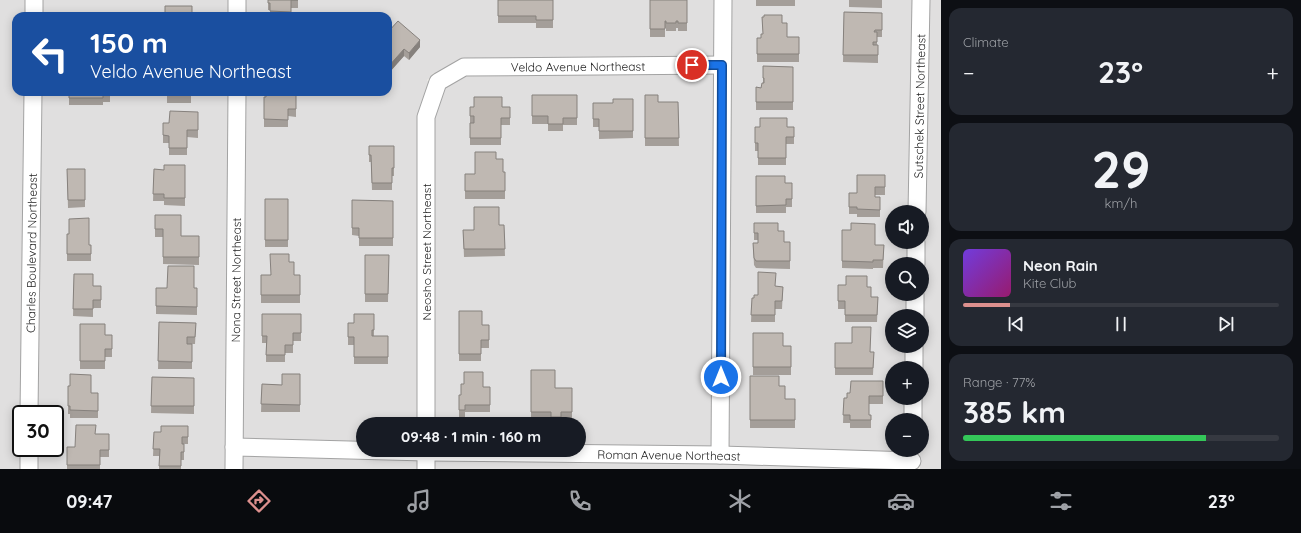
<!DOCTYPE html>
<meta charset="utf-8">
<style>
:root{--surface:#171b24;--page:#242831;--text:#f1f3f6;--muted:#9ea1a6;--line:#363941;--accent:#dd908e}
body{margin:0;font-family:Quicksand,sans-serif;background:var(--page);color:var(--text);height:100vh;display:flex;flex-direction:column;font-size:15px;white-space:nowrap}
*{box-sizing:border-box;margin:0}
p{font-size:13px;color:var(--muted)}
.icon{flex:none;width:22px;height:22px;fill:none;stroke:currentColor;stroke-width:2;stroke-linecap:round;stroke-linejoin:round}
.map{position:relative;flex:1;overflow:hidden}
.drawer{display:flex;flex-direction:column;gap:8px;padding:8px;background:#0d0f14;width:360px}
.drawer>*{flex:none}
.top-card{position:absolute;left:12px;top:12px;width:380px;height:84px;border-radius:12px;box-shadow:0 2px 10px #0003;background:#1a4fa0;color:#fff;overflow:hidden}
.buttons{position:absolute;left:885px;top:205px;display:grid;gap:8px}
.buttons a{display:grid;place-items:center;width:44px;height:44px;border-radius:50%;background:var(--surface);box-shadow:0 2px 10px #0003;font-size:20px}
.speed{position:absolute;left:12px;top:405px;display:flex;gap:8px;font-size:20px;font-weight:700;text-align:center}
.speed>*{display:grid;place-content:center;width:52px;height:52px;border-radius:50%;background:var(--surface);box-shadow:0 2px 10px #0003;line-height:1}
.speed .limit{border:2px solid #111;border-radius:6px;background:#fff;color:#111}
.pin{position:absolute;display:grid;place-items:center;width:34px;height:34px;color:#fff;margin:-17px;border:2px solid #fff;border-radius:50%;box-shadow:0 1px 4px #0007}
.me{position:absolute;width:44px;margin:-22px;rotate:0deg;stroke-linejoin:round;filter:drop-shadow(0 0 3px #0008)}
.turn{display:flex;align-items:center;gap:14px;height:84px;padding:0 12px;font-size:18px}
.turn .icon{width:52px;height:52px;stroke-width:2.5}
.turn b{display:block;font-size:28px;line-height:34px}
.big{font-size:30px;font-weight:700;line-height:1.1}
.drawer .widget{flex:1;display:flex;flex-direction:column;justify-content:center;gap:6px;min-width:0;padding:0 14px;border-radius:12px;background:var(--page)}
.drawer .dial{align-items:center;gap:0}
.dial b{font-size:52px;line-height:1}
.song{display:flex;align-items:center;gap:12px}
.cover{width:48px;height:48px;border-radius:6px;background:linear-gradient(135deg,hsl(260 70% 55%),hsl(320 70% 35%))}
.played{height:4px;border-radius:2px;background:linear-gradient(90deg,var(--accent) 15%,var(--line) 15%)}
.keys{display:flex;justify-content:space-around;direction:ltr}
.heat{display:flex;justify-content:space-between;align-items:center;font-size:22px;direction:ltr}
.charge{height:6px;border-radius:3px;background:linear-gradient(90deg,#34c759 77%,var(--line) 0)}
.trip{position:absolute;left:356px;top:417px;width:230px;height:40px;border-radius:20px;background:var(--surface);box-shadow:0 2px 10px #0003;font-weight:700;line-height:40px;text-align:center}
.dock{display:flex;height:64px;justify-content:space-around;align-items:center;background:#090b0e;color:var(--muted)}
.dock .icon{width:28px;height:28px}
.dock .active{color:var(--accent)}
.dock b{font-size:18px;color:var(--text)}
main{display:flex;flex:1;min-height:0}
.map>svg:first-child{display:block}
.residential{fill:#e0dfdf}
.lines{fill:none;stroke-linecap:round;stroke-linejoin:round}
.street-casing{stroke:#a3a3a3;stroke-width:19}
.street{stroke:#fff;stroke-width:17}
.wall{fill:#a49e99}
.shaded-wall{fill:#86817d}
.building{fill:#bfb8b2;stroke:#86817d}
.route-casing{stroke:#114b97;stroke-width:10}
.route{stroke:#1a73e8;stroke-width:7}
.labels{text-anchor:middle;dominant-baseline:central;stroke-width:4;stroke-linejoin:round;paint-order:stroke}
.street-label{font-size:12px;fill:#222;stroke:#fff}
</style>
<main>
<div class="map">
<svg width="941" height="469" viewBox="0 0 941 469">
<rect width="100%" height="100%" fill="#f1efe9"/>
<path class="residential" d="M 0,0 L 26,0 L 25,16 L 16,16 L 16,92 L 25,92 L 20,469 L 0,469 Z
M 42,0 L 229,0 L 228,16 L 42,16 Z
M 245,0 L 715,0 L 714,58 L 437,74 L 433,73 L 431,77 L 427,80 L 429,83 L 418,424 L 363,424 L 363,443 L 242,440 L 245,92 L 388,92 L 388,16 L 245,16 Z
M 732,0 L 913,0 L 909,212 L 892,212 L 892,242 L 908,242 L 907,264 L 892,264 L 892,294 L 907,294 L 906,316 L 892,316 L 892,346 L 906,346 L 905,368 L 892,368 L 892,398 L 905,398 L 904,420 L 892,420 L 892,450 L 904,450 L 904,453 L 729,448 Z
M 929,0 L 941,0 L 941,469 L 920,469 L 920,450 L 922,450 L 922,420 L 921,420 Z
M 714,72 L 712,448 L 579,446 L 579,424 L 434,424 L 435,118 L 445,86 L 467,74 Z
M 41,92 L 228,92 L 225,469 L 37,469 L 37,448 L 55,448 L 55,414 L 37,414 Z
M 242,455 L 417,459 L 417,469 L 242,469 Z
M 434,460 L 720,463 L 904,469 L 434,469 Z"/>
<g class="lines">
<defs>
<g id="street">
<path d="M 34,16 L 34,0"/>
<path d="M 237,16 L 237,0"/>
<path id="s1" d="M 917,212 L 921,0"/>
<path d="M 916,264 L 916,242"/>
<path d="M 915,316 L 915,294"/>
<path d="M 914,368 L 914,346"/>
<path id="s2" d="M 29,414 L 33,92"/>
<path d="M 913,420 L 913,398"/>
<path id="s3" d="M 426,424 L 426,117 L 438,82 L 464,67 L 722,65"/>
<path id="s4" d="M 234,447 L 426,452 L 720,455 L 912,461"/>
<path d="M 720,455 L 723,0"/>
<path d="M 29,469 L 29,448"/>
<path id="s5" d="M 234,469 L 237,92"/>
<path d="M 426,469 L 426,450"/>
</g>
</defs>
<use href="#street" class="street-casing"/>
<use href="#street" class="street"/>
</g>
<path class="wall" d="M 268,0 L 298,0 L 298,8 L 291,8 L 291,16 L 270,16 L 270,10 L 268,10 Z
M 498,0 L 553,0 L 553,28 L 536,28 L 536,23 L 498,23 Z
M 650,0 L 687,0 L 687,31 L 678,31 L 678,28 L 676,28 L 676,31 L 666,31 L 666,28 L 665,28 L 665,37 L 650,37 Z
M 756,0 L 795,0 L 795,6 L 756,6 Z
M 849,0 L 882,0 L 882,8 L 849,7 Z
M 844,12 L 882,13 L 882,37 L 877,37 L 877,45 L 878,45 L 878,63 L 843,62 Z
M 762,17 L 782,23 L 787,37 L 799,37 L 799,62 L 757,62 L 757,38 L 761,38 L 763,34 Z
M 388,32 L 420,47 L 409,60 L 404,56 L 388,74 Z
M 763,66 L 793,67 L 793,110 L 756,110 L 756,87 L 761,88 L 763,83 Z
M 69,92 L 110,92 L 110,102 L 103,102 L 103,105 L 69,105 Z
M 167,92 L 191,92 L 191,103 L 167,103 Z
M 288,94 L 296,94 L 296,117 L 288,116 L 288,127 L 264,127 L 264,97 Z
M 532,95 L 577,95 L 577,125 L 563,125 L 563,131 L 548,131 L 548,124 L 532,124 Z
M 645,95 L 658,102 L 678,102 L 679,146 L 645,146 Z
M 633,99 L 633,138 L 599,139 L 599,127 L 593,127 L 593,103 L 613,103 Z
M 470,107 L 510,107 L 510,125 L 501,125 L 501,145 L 470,145 Z
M 198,112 L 198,138 L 187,137 L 187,155 L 169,155 L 169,143 L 163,143 L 163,123 L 169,123 Z
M 755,127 L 794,127 L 794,144 L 786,144 L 786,165 L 758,165 L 758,151 L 755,151 Z
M 369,146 L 394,146 L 394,176 L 392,176 L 392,190 L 372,190 L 371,162 L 369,162 Z
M 496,159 L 503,172 L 505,172 L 505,199 L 465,199 L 465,174 L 475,174 Z
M 185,165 L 185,206 L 164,205 L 164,201 L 153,201 L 154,169 L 164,170 Z
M 67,169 L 85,169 L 85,207 L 68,208 Z
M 885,175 L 885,195 L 875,195 L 875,197 L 880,197 L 880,217 L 857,217 L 857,214 L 849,214 L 849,193 L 857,193 Z
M 756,176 L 785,183 L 792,183 L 792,207 L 786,207 L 786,213 L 756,213 Z
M 265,199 L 288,199 L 288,247 L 265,247 Z
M 393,201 L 393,246 L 359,246 L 359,236 L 352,235 L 352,228 Z
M 155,215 L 181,236 L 199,236 L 199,265 L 163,264 L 163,237 L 155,237 Z
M 754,223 L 778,231 L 784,242 L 790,242 L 790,269 L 756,268 L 754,265 L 753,243 L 758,243 L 758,240 L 754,240 Z
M 499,225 L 504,225 L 505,256 L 464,257 L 463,230 L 474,230 Z
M 842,230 L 875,245 L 884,245 L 883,268 L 873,268 L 873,269 L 842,268 Z
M 67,234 L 89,245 L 91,245 L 91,261 L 67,261 Z
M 365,255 L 389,255 L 388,302 L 365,302 Z
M 289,262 L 294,275 L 300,275 L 300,303 L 261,303 L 261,275 L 270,275 Z
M 74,274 L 93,286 L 101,286 L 101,308 L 93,308 L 93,317 L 73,316 Z
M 838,285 L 867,287 L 871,297 L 878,297 L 877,322 L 845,322 L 845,309 L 838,309 Z
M 775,286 L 783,287 L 782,309 L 775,309 L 775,322 L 751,322 L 752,298 L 754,298 L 758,295 Z
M 156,288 L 197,288 L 197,315 L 156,314 Z
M 459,311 L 482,325 L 489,325 L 489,348 L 481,348 L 481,361 L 459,361 Z
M 262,314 L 301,314 L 301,341 L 293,341 L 293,353 L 285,353 L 285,362 L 266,362 L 266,343 L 262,343 Z
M 374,314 L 374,336 L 388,336 L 388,364 L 354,364 L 354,345 L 348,345 L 348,323 L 354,323 Z
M 159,322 L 196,323 L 195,344 L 187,344 L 192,344 L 192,369 L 158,369 Z
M 80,324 L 105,335 L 112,335 L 112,357 L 105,357 L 105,369 L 80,369 Z
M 753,333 L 783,346 L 791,346 L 791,375 L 753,375 Z
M 835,343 L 871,352 L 874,352 L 873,375 L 835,375 Z
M 531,370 L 555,388 L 572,388 L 572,420 L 561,420 L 561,424 L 551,424 L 551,420 L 531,420 Z
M 300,374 L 300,412 L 261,412 L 262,384 L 282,385 Z
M 750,376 L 779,386 L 785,399 L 795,399 L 795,428 L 750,428 Z
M 152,377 L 194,378 L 194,414 L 151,413 Z
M 883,381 L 883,404 L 869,404 L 869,415 L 871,415 L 871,428 L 850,428 L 850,423 L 843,423 L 844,398 L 847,398 L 850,393 Z
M 68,386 L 91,393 L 98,393 L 98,418 L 70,418 L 70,414 L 68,414 Z
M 483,387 L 490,387 L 490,412 L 465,412 L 465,418 L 459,418 L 459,395 L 461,395 Z
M 188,426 L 188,444 L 184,444 L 184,460 L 181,460 L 181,469 L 159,469 L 159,456 L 153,456 L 154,432 L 161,432 Z
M 96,434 L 109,434 L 109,457 L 100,457 L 100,469 L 67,469 L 67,447 L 75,447 Z"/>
<path class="shaded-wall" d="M 420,40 L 420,47 L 409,60 L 409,53 Z
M 404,49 L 404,56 L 388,74 L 388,67 Z"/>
<path class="building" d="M 268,0 L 298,0 L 291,0 L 291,12 L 270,11 L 270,3 L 268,3 Z
M 498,0 L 553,0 L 553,20 L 536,20 L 536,16 L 498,16 Z
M 650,0 L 687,0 L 687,23 L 678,23 L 678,21 L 676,21 L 676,23 L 666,23 L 666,21 L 665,21 L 665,29 L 650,29 Z
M 165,6 L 192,6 L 192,16 L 165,16 Z
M 844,12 L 882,13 L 882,30 L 875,30 L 874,32 L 877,32 L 877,42 L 873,42 L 873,45 L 878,45 L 878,55 L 843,55 Z
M 764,15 L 782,15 L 782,23 L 787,23 L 787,37 L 799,37 L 799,54 L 757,54 L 757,38 L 761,38 L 761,34 L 763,34 L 762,17 L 764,17 Z
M 398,21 L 420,40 L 409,53 L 404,49 L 388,67 L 388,32 Z
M 763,66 L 793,67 L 793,102 L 756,102 L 756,87 L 761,88 L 762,83 L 764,83 L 764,78 L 763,78 Z
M 69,92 L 110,92 L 110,95 L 103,95 L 103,98 L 69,98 Z
M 167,92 L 191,92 L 191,95 L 167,95 Z
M 266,92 L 288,92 L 288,94 L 296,94 L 296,109 L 288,109 L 288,120 L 264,119 L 264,97 L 266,97 Z
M 532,95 L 577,95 L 577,118 L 563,118 L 563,124 L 548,124 L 548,116 L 532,116 Z
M 645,95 L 658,95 L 658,102 L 678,102 L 679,138 L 645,138 Z
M 474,97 L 502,97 L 502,107 L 510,107 L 510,118 L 501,118 L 501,138 L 470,138 L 470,123 L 474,123 L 474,116 L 470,116 L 470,107 L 474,107 Z
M 613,99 L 633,99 L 633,131 L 599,131 L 599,119 L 593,119 L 593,103 L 613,103 Z
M 170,111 L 198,112 L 198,130 L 187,130 L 187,148 L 169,148 L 169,136 L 163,135 L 163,123 L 169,123 Z
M 760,118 L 787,118 L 787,127 L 794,127 L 794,137 L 786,137 L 786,158 L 758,158 L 758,143 L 755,143 L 755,127 L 760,127 Z
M 369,146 L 394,146 L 394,168 L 392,168 L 392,183 L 372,183 L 371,155 L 369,155 Z
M 475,152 L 496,152 L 496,159 L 503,159 L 503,172 L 505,172 L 505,191 L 465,191 L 465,174 L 475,174 Z
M 164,165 L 185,165 L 185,198 L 164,198 L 164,194 L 153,194 L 154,169 L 164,170 Z
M 67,169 L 85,169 L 85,200 L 68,200 Z
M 857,175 L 885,175 L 885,187 L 875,187 L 875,197 L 880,197 L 880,210 L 857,209 L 857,207 L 849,207 L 849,193 L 857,193 Z
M 756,176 L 785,176 L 785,183 L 792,183 L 792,199 L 786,199 L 786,205 L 756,206 Z
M 265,199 L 288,199 L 288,240 L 265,240 Z
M 352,200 L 393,201 L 393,238 L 359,238 L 359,228 L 352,228 Z
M 474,207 L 499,207 L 499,225 L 504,225 L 505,249 L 464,249 L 463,230 L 474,230 Z
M 155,215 L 181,215 L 181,236 L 199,236 L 199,257 L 163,257 L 163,229 L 155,229 Z
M 89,218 L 89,245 L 91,245 L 91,254 L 67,254 L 67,234 L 69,234 L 69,219 Z
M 754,223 L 778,223 L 778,231 L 784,231 L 784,242 L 790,242 L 790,261 L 756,261 L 754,258 L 753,243 L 758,243 L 758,233 L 754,233 Z
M 851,223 L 875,224 L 875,245 L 884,245 L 883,260 L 873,260 L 873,262 L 842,261 L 842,230 L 851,230 Z
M 270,254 L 289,254 L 289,262 L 294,262 L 294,275 L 300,275 L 300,295 L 261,295 L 261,275 L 271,275 Z
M 365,255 L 389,255 L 388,294 L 365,294 Z
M 168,266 L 194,266 L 194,288 L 197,288 L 197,307 L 156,306 L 156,288 L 167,288 Z
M 758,272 L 776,273 L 775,286 L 783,287 L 782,301 L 775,301 L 775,315 L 751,315 L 752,298 L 754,298 L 754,295 L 758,295 Z
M 74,274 L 93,274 L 93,286 L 101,286 L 101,300 L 93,300 L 93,309 L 73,309 Z
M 846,276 L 867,276 L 867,287 L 871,287 L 871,297 L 878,297 L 877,315 L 845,315 L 845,301 L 838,301 L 838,285 L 846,285 Z
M 459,311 L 482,311 L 482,325 L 489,325 L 489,340 L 481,340 L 481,354 L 459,354 Z
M 262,314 L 301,314 L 301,333 L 293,333 L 293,345 L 285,345 L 285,355 L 266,355 L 267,336 L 262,336 Z
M 354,314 L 374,314 L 374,330 L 372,330 L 372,336 L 388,336 L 388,357 L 354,357 L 354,337 L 348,337 L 348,323 L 354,323 Z
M 159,322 L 196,323 L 195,337 L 187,337 L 187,344 L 192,344 L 192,362 L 158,361 Z
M 80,324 L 105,324 L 105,335 L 112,335 L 112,349 L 105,349 L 105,361 L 80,361 Z
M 852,327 L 871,327 L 870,352 L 874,352 L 873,368 L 835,368 L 835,343 L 852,343 Z
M 753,333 L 783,333 L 783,346 L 791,346 L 791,367 L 753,367 Z
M 531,370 L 555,370 L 555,388 L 572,388 L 572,412 L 561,412 L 561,417 L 551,417 L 551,412 L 531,412 Z
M 464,372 L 483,372 L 483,387 L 490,387 L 490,405 L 465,405 L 465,410 L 459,410 L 459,395 L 461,395 L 461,384 L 464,384 Z
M 70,374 L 91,375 L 91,393 L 98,393 L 98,411 L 70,410 L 70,406 L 68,406 L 68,386 L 70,386 Z
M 282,374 L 300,374 L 300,405 L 261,404 L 262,384 L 282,385 Z
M 750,376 L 779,376 L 779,386 L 785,386 L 785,399 L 795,399 L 795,420 L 750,420 Z
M 152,377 L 194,378 L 194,406 L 151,406 Z
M 851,381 L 883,381 L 883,396 L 869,396 L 869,415 L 871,415 L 871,420 L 850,420 L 850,415 L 843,415 L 844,398 L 847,398 L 847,393 L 850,393 Z
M 76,425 L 96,425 L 95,434 L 109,434 L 109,450 L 100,450 L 100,465 L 67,465 L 67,447 L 75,447 Z
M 161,426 L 188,426 L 188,437 L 182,437 L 182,444 L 184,444 L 184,452 L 181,452 L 181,466 L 159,466 L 160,449 L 153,449 L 154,432 L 161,432 Z"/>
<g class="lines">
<defs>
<path id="route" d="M 692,65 L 722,65 L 721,377"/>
</defs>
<use href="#route" class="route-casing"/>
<use href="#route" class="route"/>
</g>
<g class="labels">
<g class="street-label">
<text stroke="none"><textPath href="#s3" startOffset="488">Veldo Avenue Northeast</textPath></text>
<text stroke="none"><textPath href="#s1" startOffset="106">Sutschek Street Northeast</textPath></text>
<text transform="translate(426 252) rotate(-90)">Neosho Street Northeast</text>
<text stroke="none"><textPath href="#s2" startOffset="161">Charles Boulevard Northeast</textPath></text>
<text stroke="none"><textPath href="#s5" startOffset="189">Nona Street Northeast</textPath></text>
<text stroke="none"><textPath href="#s4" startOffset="435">Roman Avenue Northeast</textPath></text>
</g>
</g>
</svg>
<div class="buttons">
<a><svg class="icon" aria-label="sound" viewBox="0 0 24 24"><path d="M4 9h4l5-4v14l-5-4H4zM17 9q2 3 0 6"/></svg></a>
<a><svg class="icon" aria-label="search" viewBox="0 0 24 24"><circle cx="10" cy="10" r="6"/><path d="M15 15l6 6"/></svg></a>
<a><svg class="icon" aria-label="layers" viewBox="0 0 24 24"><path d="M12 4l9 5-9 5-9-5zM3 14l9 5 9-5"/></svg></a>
<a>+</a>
<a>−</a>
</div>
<div class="speed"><div class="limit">30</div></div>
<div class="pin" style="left:692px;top:65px;background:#d93025"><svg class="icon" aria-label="arrive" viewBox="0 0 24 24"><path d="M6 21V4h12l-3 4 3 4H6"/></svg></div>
<svg class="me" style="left:721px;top:377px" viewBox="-20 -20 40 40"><circle r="17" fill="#1a73e8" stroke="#fff" stroke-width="3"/><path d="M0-11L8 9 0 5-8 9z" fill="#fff"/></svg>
<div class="trip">09:48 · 1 min · 160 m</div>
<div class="top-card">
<div class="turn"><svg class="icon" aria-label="left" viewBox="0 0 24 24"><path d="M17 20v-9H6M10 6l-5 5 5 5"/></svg><div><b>150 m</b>Veldo Avenue Northeast</div></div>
</div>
</div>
<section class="drawer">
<div class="widget"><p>Climate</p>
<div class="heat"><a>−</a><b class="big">23°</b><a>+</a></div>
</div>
<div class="widget dial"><b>29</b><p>km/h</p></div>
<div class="widget">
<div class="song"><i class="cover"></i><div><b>Neon Rain</b><p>Kite Club</p></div></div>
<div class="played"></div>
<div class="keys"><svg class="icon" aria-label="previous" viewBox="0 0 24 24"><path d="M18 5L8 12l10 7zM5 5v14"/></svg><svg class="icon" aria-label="pause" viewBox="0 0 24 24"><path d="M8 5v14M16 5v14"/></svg><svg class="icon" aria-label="next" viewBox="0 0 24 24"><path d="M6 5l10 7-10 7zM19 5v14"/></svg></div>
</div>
<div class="widget"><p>Range · 77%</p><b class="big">385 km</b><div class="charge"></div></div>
</section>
</main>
<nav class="dock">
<b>09:47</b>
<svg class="icon active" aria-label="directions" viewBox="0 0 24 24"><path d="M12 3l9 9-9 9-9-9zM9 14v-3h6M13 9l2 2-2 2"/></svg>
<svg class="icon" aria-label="music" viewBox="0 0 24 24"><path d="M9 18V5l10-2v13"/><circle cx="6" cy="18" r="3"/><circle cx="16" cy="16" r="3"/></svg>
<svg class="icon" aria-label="phone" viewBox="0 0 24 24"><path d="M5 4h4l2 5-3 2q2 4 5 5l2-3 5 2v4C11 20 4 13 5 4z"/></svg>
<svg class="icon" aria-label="climate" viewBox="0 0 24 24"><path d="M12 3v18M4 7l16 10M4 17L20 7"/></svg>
<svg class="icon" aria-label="car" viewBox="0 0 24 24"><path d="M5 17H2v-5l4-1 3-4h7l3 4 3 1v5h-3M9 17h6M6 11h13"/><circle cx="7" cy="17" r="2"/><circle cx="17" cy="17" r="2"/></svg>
<svg class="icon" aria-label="filters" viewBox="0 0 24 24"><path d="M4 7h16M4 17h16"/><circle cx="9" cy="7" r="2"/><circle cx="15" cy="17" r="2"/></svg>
<b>23°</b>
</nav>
